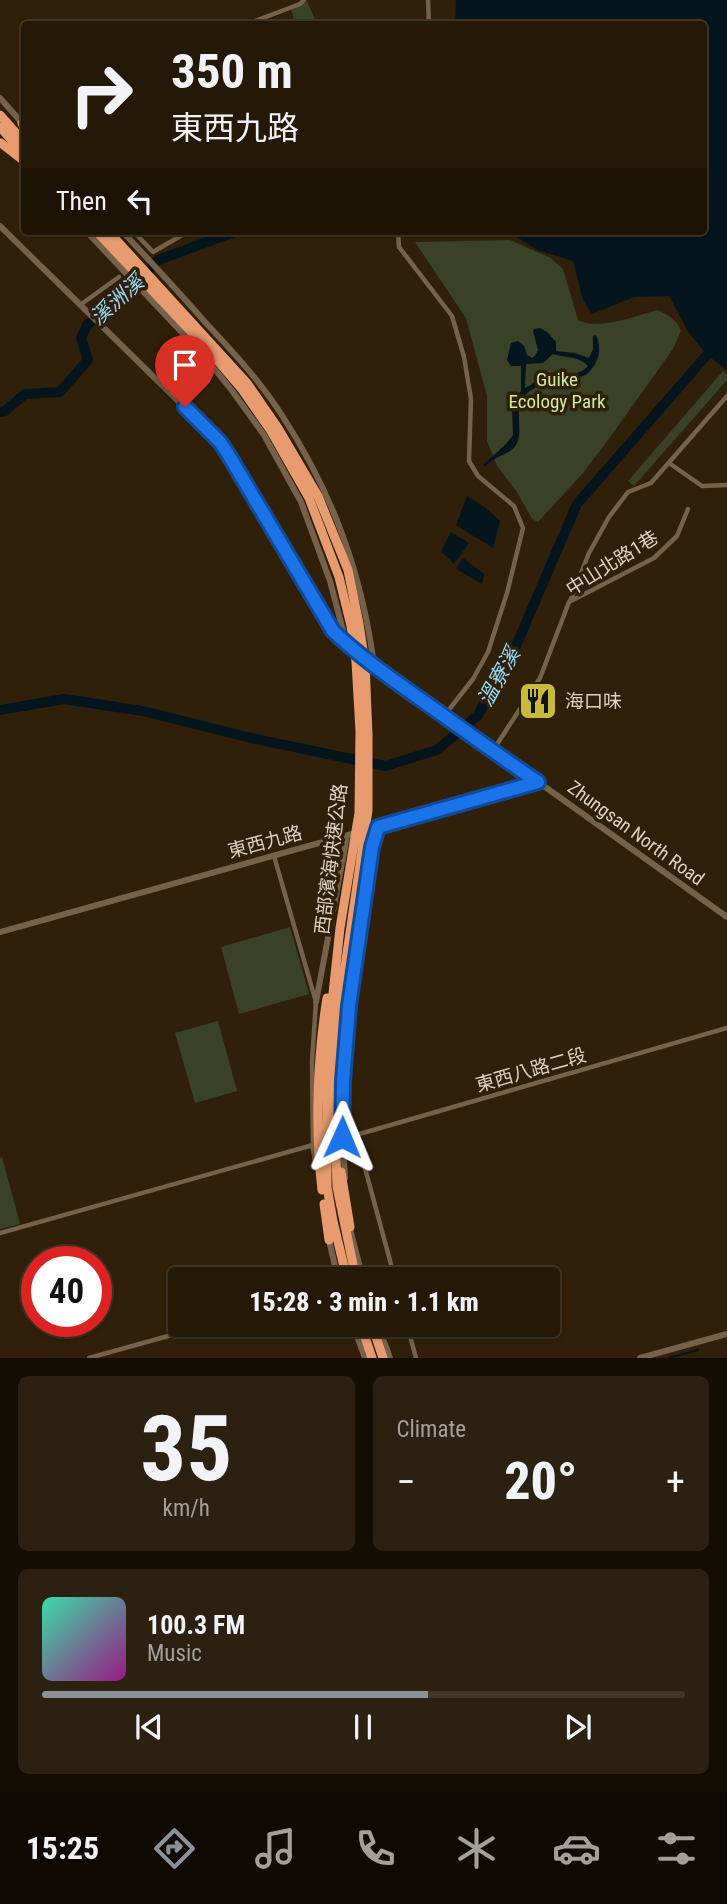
<!DOCTYPE html>
<meta charset="utf-8">
<style>
:root{--surface:#241807;--page:#2c2111;--text:#f1f3f6;--muted:#a3a09b;--line:#413728;--accent:#8c9099}
body{margin:0;font-family:"Roboto Condensed","Noto Sans TC",sans-serif;background:var(--page);color:var(--text);height:100vh;display:flex;flex-direction:column;font-size:26px;white-space:nowrap}
*{box-sizing:border-box;margin:0}
p{font-size:23px;color:var(--muted)}
.icon{flex:none;width:38px;height:38px;fill:none;stroke:currentColor;stroke-width:2;stroke-linecap:round;stroke-linejoin:round}
.map{position:relative;height:1358px;overflow:hidden}
.sheet{display:flex;flex-direction:column;gap:18px;padding:18px;background:#140d04;flex:1}
.sheet>*{flex:none}
.top-card{position:absolute;left:21px;top:21px;width:686px;height:214px;border-radius:7px;box-shadow:0 2px 5px #0004,0 0 0 2px var(--line);background:#241807;color:var(--text);overflow:hidden}
.speed{position:absolute;left:21px;top:1246px;display:flex;gap:14px;font-size:35px;font-weight:700;text-align:center}
.speed>*{display:grid;place-content:center;width:91px;height:91px;border-radius:50%;background:var(--surface);box-shadow:0 2px 5px #0004,0 0 0 2px var(--line);line-height:1}
.speed .limit{border:10px solid #d22;background:#fff;color:#111}
.pin{position:absolute;display:grid;place-items:center;width:60px;height:60px;color:#fff;margin:-72px -30px;border-radius:50% 50% 50% 0;rotate:-45deg;box-shadow:0 0 7px #0007}
.pin .icon{rotate:45deg}
.me{position:absolute;width:77px;margin:-38px;rotate:1deg;stroke-linejoin:round;filter:drop-shadow(0 0 5px #0008)}
.turn{display:flex;align-items:center;gap:24px;height:147px;padding:0 35px;font-size:32px}
.turn .icon{width:91px;height:91px;stroke-width:2.5}
.turn b{display:block;font-size:49px;line-height:60px}
.then{display:flex;align-items:center;height:66px;padding:0 35px;background:#0003;gap:14px;font-size:26px}
.big{font-size:52px;font-weight:800;line-height:1.1}
.sheet .card{flex:1;display:flex;flex-direction:column;justify-content:center;gap:10px;min-width:0;padding:0 24px;border-radius:10px;background:var(--page)}
.sheet .dial{align-items:center;gap:0}
.dial b{font-size:91px;line-height:1}
.song{display:flex;align-items:center;gap:21px}
.cover{width:84px;height:84px;border-radius:10px;background:linear-gradient(135deg,hsl(160 70% 55%),hsl(310 70% 35%))}
.played{height:7px;border-radius:4px;background:linear-gradient(90deg,var(--accent) 60%,var(--line) 60%)}
.keys{display:flex;justify-content:space-around;direction:ltr}
.heat{display:flex;justify-content:space-between;align-items:center;font-size:38px;direction:ltr}
.sheet .tiles{flex:1;display:grid;gap:18px;grid-template-columns:1fr 1fr}
.card:last-child{grid-column:span 2}
.trip{position:absolute;left:168px;top:1267px;width:392px;height:70px;border-radius:7px;background:var(--surface);box-shadow:0 2px 5px #0004,0 0 0 2px var(--line);font-weight:800;line-height:70px;text-align:center}
.menu{display:flex;height:112px;justify-content:space-around;align-items:center;background:#0e0a03;color:var(--muted)}
.menu .icon{width:49px;height:49px}
.menu .selected{color:var(--accent)}
.menu b{font-size:32px;color:var(--text)}
.map>svg:first-child{display:block}
.green{fill:#394227}
.water{fill:#04151e;fill-rule:evenodd}
.lines{fill:none;stroke-linecap:round;stroke-linejoin:round}
.stream{stroke:#04151e;stroke-width:2}
.river{stroke:#04151e;stroke-width:10}
.street{stroke:#76624b;stroke-width:4.5}
.secondary{stroke:#76624b;stroke-width:6}
.highway{stroke:#e79b6f;stroke-width:9}
.route-casing{stroke:#114b97;stroke-width:18}
.route{stroke:#1a73e8;stroke-width:12}
.labels{text-anchor:middle;dominant-baseline:central;stroke-width:7;stroke-linejoin:round;paint-order:stroke}
.park-label{font-size:19px;fill:#cfea9c;stroke:#302009}
.street-label{font-size:19px;fill:#dcd0c3;stroke:#302009}
.poi-label{font-size:19px;fill:#dcd0c3;stroke:#302009;text-anchor:start}
.water-label{font-size:21px;font-style:italic;fill:#95d9fb;stroke:#302009}
</style>
<div class="map">
<svg width="727" height="1358" viewBox="0 0 727 1358">
<rect width="100%" height="100%" fill="#302009"/>
<path class="green" d="M 307,1 L 317,24 L 295,24 L 291,9 Z
M 510,240 L 551,258 L 563,269 L 578,320 C 598,331 636,316 657,310 C 668,315 677,319 681,331 L 673,349 L 608,440 L 583,473 L 538,522 L 532,519 L 517,492 L 497,466 L 487,441 L 487,396 L 466,318 L 415,242 Z
M 723,371 L 727,375 L 727,380 L 634,486 L 628,481 Z
M 290,927 L 309,994 L 239,1014 L 221,947 Z
M 218,1021 L 237,1091 L 195,1103 L 175,1033 Z
M 2,1157 L 20,1224 L 0,1229 L 0,1158 Z"/>
<path class="water" d="M 456,0 L 727,0 L 727,370 L 707,355 L 689,333 L 669,296 L 634,297 L 592,314 L 583,300 L 573,261 L 537,250 L 508,231 L 704,231 L 704,24 L 455,24 Z
M 540,328 L 547,332 L 556,342 L 556,351 L 575,353 L 589,358 L 593,349 L 593,336 L 596,335 C 603,350 598,364 586,375 C 563,384 522,378 519,412 C 518,423 522,434 516,445 C 510,455 494,456 485,467 L 483,465 L 506,444 L 513,435 L 512,410 L 513,403 L 521,391 L 521,366 L 511,366 L 507,360 L 511,343 L 518,341 L 524,346 L 527,355 L 532,358 L 535,356 L 538,350 L 533,331 L 534,329 ZM 553,354 C 565,358 579,356 588,366 C 577,378 561,374 547,377 C 540,379 532,384 525,388 L 526,364 L 543,363 Z
M 467,496 L 486,508 L 500,521 L 493,548 L 456,525 Z
M 451,532 L 469,543 L 454,564 L 441,551 Z
M 463,558 L 484,574 L 482,584 L 456,569 Z"/>
<g class="lines">
<path class="stream" d="M 669,1358 L 698,1350"/>
<path class="river" d="M 0,412 L 5,411 L 25,394 L 60,392 L 88,360 L 81,338 L 87,325 L 131,290 L 158,260 L 237,231
M 0,710 L 64,699 L 143,711 L 251,738 L 385,766 L 437,750 L 478,715 L 512,655 L 577,504 L 727,332"/>
<path class="street" d="M 428,0 L 429,24
M 247,24 L 300,4 L 304,0
M 133,231 L 153,252 L 189,231
M 398,231 L 399,247 L 452,316 L 464,357 L 471,399 L 469,461 L 478,476 L 514,506 L 523,528 L 507,593 L 488,652 L 473,679 L 444,716
M 80,305 L 119,277
M 669,463 L 702,486 L 727,485
M 570,601 L 589,553 L 609,517 L 628,492 L 651,483 L 727,396
M 492,752 L 540,678 L 569,602 L 654,558 L 677,536 L 688,509
M 356,1135 L 395,1279
M 342,1137 L 356,1135 L 727,1028
M 0,1233 L 313,1145 L 312,1061 L 316,1002 L 274,856
M 407,1325 L 416,1358
M 89,1358 L 208,1325"/>
<path class="secondary" d="M 0,98 L 23,124
M 0,226 L 220,442 L 333,631 L 355,651
M 86,231 L 205,357 L 233,392 L 264,435 L 301,502 L 330,581 L 346,642
M 122,231 C 150,261 178,291 205,322 C 233,352 261,382 283,417 C 333,494 362,574 374,665
M 364,658 L 492,752 L 548,789 L 727,917
M 0,932 L 538,782
M 316,1002 L 347,836
M 313,1145 L 316,1163
M 345,1178 C 343,1146 341,1114 343,1081 C 346,1003 361,925 372,847 L 378,826
M 350,1223 L 350,1229 L 363,1279
M 328,1236 L 338,1279
M 353,1325 L 365,1358
M 378,1325 L 390,1358
M 640,1358 L 727,1334"/>
<path class="highway" d="M 0,115 L 24,142
M 22,123 L 24,127
M 0,127 L 24,154
M 1,143 L 24,161
M 96,231 L 213,355 L 241,388 L 271,431 L 309,498 L 339,577 L 351,626 L 356,662 L 360,731 L 359,813 L 340,928 L 327,1050 L 327,1187 L 333,1221 L 347,1279
M 108,231 L 247,383 L 278,428 L 318,496 L 348,570 L 359,624 L 365,663 L 368,735 L 368,810 L 335,1035 L 334,1091 L 337,1187 L 356,1279
M 340,1053 L 343,1015
M 341,1172 L 350,1227
M 322,1190 C 315,1129 317,1060 327,998
M 324,1204 L 329,1240
M 361,1325 L 372,1358
M 372,1325 L 383,1358"/>
</g>
<g class="lines">
<defs>
<path id="route" d="M 185,407 L 220,442 L 228,454 L 333,631 C 360,657 392,679 423,701 C 461,728 499,756 538,782 L 378,827 L 372,847 L 349,1006 L 343,1081 L 342,1137"/>
</defs>
<use href="#route" class="route-casing"/>
<use href="#route" class="route"/>
</g>
<defs>
<symbol id="restaurant-square" viewBox="-11 -11 22 22"><rect x="-9" y="-9" width="18" height="18" rx="4" fill="#c8bb3b" stroke="#302009"/><path d="M-5-6h1v4h1v-4h1v4h1v-4h1v5L-1.5 .5V6h-2V.5L-5-1ZM5-6V6H3V1.5H1.5Q1.5-4 5-6Z" fill="#111"/></symbol>
</defs>
<g fill-rule="evenodd">
<use href="#restaurant-square" x="516" y="679" width="44" height="44"/>
</g>
<g class="labels">
<g class="park-label">
<text x="557" y="379">Guike<tspan x="557" dy="22">Ecology Park</tspan></text>
</g>
<g class="street-label">
<text transform="translate(612 563) rotate(-32)">中山北路1巷</text>
<text transform="translate(636 833) rotate(36)">Zhungsan North Road</text>
<text transform="translate(265 842) rotate(-15)">東西九路</text>
<text transform="translate(331 859) rotate(-83)">西部濱海快速公路</text>
<text transform="translate(531 1070) rotate(-16)">東西八路二段</text>
</g>
<g class="poi-label">
<text x="565" y="701">海口味</text>
</g>
<g class="water-label">
<text transform="translate(117 300) rotate(-42)">溪洲溪</text>
<text transform="translate(499 677) rotate(-61)">溫寮溪</text>
</g>
</g>
</svg>
<div class="speed"><div class="limit">40</div></div>
<div class="pin" style="left:185px;top:407px;background:#d93025"><svg class="icon" aria-label="arrive" viewBox="0 0 24 24"><path d="M6 21V4h12l-3 4 3 4H6"/></svg></div>
<svg class="me" style="left:342px;top:1137px" viewBox="-20 -20 40 40"><path d="M0-17L14 15 0 8-14 15z" fill="#1a73e8" stroke="#fff" stroke-width="4"/></svg>
<div class="trip">15:28 · 3 min · 1.1 km</div>
<div class="top-card">
<div class="turn"><svg class="icon" aria-label="right" viewBox="0 0 24 24"><path d="M7 20v-9h11M14 6l5 5-5 5"/></svg><div><b>350 m</b>東西九路</div></div>
<div class="then">Then<svg class="icon" aria-label="left" viewBox="0 0 24 24"><path d="M17 20v-9H6M10 6l-5 5 5 5"/></svg></div>
</div>
</div>
<section class="sheet">
<div class="tiles">
<div class="card dial"><b>35</b><p>km/h</p></div>
<div class="card"><p>Climate</p>
<div class="heat"><a>−</a><b class="big">20°</b><a>+</a></div>
</div>
<div class="card">
<div class="song"><i class="cover"></i><div><b>100.3 FM</b><p>Music</p></div></div>
<div class="played"></div>
<div class="keys"><svg class="icon" aria-label="previous" viewBox="0 0 24 24"><path d="M18 5L8 12l10 7zM5 5v14"/></svg><svg class="icon" aria-label="pause" viewBox="0 0 24 24"><path d="M8 5v14M16 5v14"/></svg><svg class="icon" aria-label="next" viewBox="0 0 24 24"><path d="M6 5l10 7-10 7zM19 5v14"/></svg></div>
</div>
</div>
</section>
<nav class="menu">
<b>15:25</b>
<svg class="icon selected" aria-label="directions" viewBox="0 0 24 24"><path d="M12 3l9 9-9 9-9-9zM9 14v-3h6M13 9l2 2-2 2"/></svg>
<svg class="icon" aria-label="music" viewBox="0 0 24 24"><path d="M9 18V5l10-2v13"/><circle cx="6" cy="18" r="3"/><circle cx="16" cy="16" r="3"/></svg>
<svg class="icon" aria-label="phone" viewBox="0 0 24 24"><path d="M5 4h4l2 5-3 2q2 4 5 5l2-3 5 2v4C11 20 4 13 5 4z"/></svg>
<svg class="icon" aria-label="climate" viewBox="0 0 24 24"><path d="M12 3v18M4 7l16 10M4 17L20 7"/></svg>
<svg class="icon" aria-label="car" viewBox="0 0 24 24"><path d="M5 17H2v-5l4-1 3-4h7l3 4 3 1v5h-3M9 17h6M6 11h13"/><circle cx="7" cy="17" r="2"/><circle cx="17" cy="17" r="2"/></svg>
<svg class="icon" aria-label="filters" viewBox="0 0 24 24"><path d="M4 7h16M4 17h16"/><circle cx="9" cy="7" r="2"/><circle cx="15" cy="17" r="2"/></svg>
</nav>
